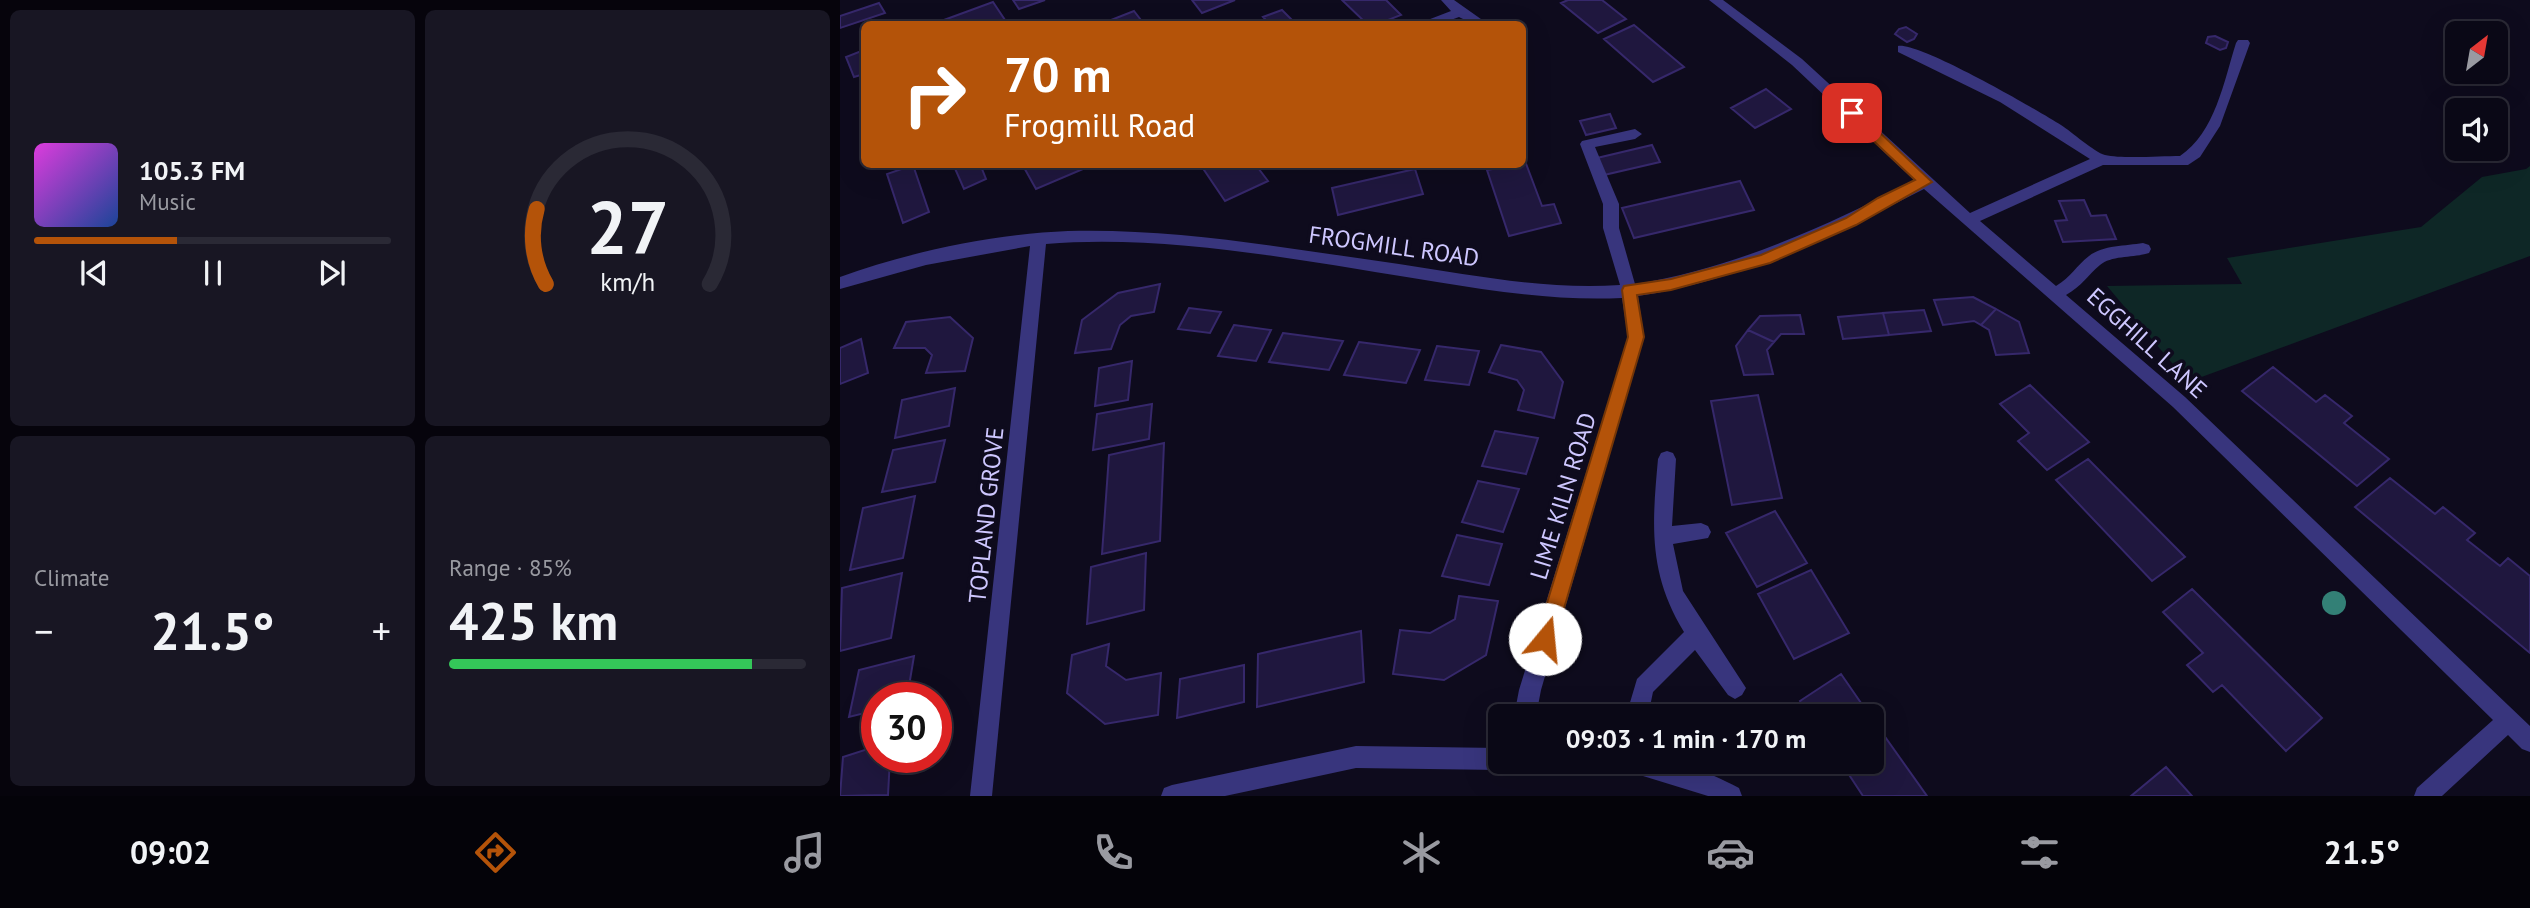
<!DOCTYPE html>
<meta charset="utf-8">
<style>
:root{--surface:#0a0816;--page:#181623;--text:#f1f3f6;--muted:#999aa1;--line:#2a2935;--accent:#b45309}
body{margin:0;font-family:"PT Sans",sans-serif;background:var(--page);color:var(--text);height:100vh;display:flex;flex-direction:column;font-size:26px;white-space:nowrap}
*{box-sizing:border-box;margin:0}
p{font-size:23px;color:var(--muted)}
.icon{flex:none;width:38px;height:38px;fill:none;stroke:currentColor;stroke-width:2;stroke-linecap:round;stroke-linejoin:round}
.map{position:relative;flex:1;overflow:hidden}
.panel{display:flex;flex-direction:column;gap:10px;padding:10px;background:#06040c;width:840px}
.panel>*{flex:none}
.guide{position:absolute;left:21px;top:21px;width:665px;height:147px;border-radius:10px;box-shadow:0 7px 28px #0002,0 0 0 2px var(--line);background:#b45309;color:#fff;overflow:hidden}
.needle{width:46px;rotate:31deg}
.fabs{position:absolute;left:1605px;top:21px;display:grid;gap:14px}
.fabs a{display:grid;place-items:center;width:63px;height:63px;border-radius:10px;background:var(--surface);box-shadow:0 7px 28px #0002,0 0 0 2px var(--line);font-size:35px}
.speed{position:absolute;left:21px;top:682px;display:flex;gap:14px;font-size:35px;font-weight:700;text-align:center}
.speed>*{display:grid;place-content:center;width:91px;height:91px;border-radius:50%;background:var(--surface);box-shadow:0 7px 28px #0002,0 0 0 2px var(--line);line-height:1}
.speed .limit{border:10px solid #d22;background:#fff;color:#111}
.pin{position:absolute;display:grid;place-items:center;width:60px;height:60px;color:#fff;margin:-30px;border-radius:14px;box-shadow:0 4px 10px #0006}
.me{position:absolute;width:77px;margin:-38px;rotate:17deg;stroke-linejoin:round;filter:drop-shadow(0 0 5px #0008)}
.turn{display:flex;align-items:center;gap:24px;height:147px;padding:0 28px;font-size:32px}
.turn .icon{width:91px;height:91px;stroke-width:2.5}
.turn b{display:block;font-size:49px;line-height:60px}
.big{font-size:52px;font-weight:700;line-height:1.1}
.panel .card{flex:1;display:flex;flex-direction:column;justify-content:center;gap:10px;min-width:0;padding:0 24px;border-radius:10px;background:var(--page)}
.panel .dial{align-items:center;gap:0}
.dial svg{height:182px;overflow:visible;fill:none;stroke:var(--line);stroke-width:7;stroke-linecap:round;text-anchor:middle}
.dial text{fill:var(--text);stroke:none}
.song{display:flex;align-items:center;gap:21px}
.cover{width:84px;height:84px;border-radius:10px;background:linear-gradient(135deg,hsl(300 70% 55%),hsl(220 70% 35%))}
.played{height:7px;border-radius:4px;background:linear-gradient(90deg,var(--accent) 40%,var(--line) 40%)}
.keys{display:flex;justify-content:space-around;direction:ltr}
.heat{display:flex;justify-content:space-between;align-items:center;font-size:38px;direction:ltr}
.charge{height:10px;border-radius:5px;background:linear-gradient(90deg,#34c759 85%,var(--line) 0)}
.panel .tiles{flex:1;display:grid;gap:10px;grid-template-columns:repeat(2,1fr)}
.trip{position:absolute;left:648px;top:704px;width:396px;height:70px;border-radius:10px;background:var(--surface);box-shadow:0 7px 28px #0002,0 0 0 2px var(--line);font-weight:700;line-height:70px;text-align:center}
.tab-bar{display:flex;height:112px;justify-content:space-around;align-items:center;background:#040309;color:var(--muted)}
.tab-bar .icon{width:49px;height:49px}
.tab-bar .on{color:var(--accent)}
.tab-bar b{font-size:32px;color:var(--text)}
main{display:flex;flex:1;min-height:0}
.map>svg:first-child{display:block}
.green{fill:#0e2726}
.building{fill:#1f173e;stroke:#36286b;stroke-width:2}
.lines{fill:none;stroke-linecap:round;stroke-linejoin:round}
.minor{fill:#38357d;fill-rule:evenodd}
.tree{fill:#338076}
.route{fill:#b45309;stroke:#753606;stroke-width:2}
.labels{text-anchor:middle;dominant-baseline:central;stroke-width:7;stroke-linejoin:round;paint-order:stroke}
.street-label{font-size:24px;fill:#cec7ff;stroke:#0e0b1d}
</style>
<main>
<section class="panel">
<div class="tiles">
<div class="card">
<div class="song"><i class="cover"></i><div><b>105.3 FM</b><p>Music</p></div></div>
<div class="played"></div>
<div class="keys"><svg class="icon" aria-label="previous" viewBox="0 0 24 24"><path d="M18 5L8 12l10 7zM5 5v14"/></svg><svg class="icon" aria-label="pause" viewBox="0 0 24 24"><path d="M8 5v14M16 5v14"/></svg><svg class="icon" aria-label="next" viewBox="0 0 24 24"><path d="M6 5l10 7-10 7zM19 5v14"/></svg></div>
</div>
<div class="card dial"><svg viewBox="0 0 100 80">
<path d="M14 69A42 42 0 1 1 86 69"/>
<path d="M14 69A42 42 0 0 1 10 36" stroke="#b45309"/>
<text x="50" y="56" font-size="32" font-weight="700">27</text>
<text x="50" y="72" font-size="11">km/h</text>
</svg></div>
<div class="card"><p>Climate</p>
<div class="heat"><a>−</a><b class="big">21.5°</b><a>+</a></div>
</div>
<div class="card"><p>Range · 85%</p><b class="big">425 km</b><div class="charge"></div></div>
</div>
</section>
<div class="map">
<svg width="1690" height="796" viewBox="0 0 1690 796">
<rect width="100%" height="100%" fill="#0e0b1d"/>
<path class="green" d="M 1690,166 L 1690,256 L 1348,382 L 1267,286 L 1402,284 L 1387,258 L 1581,227 L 1642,177 L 1686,169 Z"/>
<path class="building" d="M 173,0 L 205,0 L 179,9 Z
M 352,0 L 395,0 L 362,13 Z
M 502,0 L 546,0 L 561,15 L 538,24 L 527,24 Z
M 728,0 L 762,0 L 786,19 L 758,33 L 721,3 Z
M 153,2 L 165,20 L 152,24 L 93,24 Z
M 39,3 L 45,13 L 0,28 L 0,16 Z
M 442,10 L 456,24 L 430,24 L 423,17 Z
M 294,11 L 304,24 L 261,24 Z
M 794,25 L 844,67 L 813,82 L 764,39 Z
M 1066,27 L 1077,34 L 1074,39 L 1067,42 L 1055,34 L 1059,29 Z
M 1375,36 L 1388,42 L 1386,48 L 1380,50 L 1366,43 L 1368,37 Z
M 24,50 L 24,74 L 14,77 L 6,57 Z
M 926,89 L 951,109 L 915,128 L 891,108 Z
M 770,114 L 776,128 L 746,135 L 740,121 Z
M 812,145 L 820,162 L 764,175 L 757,158 Z
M 682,161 L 685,161 L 702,206 L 714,204 L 721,223 L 669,236 L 647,170 L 682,164 Z
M 113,164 L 140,164 L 146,179 L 124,189 Z
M 182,164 L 240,164 L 243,169 L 196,189 Z
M 360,164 L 415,164 L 428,181 L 385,201 Z
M 73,165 L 89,212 L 63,223 L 47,174 Z
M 575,169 L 583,194 L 498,215 L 492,188 Z
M 900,181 L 914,210 L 794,238 L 782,208 Z
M 1244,200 L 1251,216 L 1266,215 L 1276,239 L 1223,242 L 1215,221 L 1227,220 L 1219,201 Z
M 320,284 L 314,312 L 291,316 L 280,325 L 271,349 L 235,353 L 242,320 L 278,293 Z
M 1133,297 L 1156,309 L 1141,325 L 1134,321 L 1103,325 L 1094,300 Z
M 349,308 L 381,312 L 370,333 L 338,329 Z
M 1156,309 L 1179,322 L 1189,353 L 1156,355 L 1149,330 L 1141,325 Z
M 1084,310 L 1091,331 L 1049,335 L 1043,313 Z
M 1043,313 L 1049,335 L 1003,339 L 998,317 Z
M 960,315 L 964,334 L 941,334 L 934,342 L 908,330 L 920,316 Z
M 110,317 L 133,338 L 125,371 L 86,373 L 92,355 L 85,348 L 54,348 L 66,322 Z
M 394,325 L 431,330 L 416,361 L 378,356 Z
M 908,330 L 934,342 L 927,350 L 933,374 L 904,375 L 896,346 Z
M 443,333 L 503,341 L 489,370 L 429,362 Z
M 21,339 L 28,373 L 0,384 L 0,348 Z
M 519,342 L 580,350 L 566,383 L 504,375 Z
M 661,345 L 701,352 L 723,382 L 714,418 L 678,410 L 684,390 L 677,380 L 649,372 Z
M 597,346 L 639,351 L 629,385 L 585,380 Z
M 292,361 L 288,400 L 255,406 L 259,368 Z
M 1433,367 L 1476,402 L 1485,395 L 1512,416 L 1504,423 L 1549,459 L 1517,486 L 1402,391 Z
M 1190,385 L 1249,442 L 1207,470 L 1178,441 L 1189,433 L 1160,404 Z
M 115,388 L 109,426 L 55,438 L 62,400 Z
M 918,395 L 942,498 L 892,505 L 871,401 Z
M 312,404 L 309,439 L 253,450 L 257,414 Z
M 655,431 L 698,438 L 686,474 L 642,466 Z
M 105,440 L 95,482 L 42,492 L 53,450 Z
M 324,443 L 320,541 L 262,554 L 269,455 Z
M 1248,459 L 1345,557 L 1312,581 L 1216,480 Z
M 1550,478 L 1595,514 L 1603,507 L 1635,533 L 1627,540 L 1660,566 L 1668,558 L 1690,576 L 1690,653 L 1515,507 Z
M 638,481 L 679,489 L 663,532 L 622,522 Z
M 75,496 L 63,558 L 10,570 L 23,508 Z
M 935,511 L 967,563 L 917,587 L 886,533 Z
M 617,535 L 662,544 L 649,585 L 602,576 Z
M 306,553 L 304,610 L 247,624 L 251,567 Z
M 971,570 L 1009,633 L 954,659 L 918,594 Z
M 62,573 L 51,638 L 0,651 L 2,588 Z
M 1352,589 L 1482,718 L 1446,751 L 1382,685 L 1373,692 L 1347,665 L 1363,653 L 1323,612 Z
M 619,596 L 658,601 L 646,655 L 604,680 L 553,674 L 560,630 L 590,633 L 615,619 Z
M 521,631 L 524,682 L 417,707 L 418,654 Z
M 269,644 L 266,666 L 286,680 L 321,673 L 318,715 L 265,724 L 227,693 L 232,655 Z
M 74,656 L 67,698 L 37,698 L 37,710 L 9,717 L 19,670 Z
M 404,665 L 404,702 L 337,718 L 340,679 Z
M 1001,674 L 1030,716 L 969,716 L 960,701 Z
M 1031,717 L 1087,796 L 1023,796 L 1000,761 L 1031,761 Z
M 37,746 L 37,758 L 50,758 L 48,795 L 0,796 L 3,757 Z
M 1326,767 L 1352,796 L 1291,796 Z"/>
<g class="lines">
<path class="minor" d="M 601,0 L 614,0 L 648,24 L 633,24 L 619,17 L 600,24 L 584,24 L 585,21 L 611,11 Z
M 869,0 L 883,0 L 962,59 L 1130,213 L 1250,159 L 1160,102 L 1058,52 L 1058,46 C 1080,42 1197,110 1221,125 C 1232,132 1254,152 1265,155 C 1282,159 1321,156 1340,156 C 1375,133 1384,81 1396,43 L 1398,40 L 1408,40 L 1410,43 L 1380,126 L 1360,157 L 1348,165 L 1263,165 L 1140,221 L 1216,286 C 1231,277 1236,266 1249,256 C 1263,245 1286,246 1303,243 L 1309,245 L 1311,249 L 1309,253 C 1294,258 1272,255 1260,265 C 1247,276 1242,286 1226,295 L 1345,397 L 1690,726 L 1690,752 L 1682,749 L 1668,735 L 1602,796 L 1574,796 L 1577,788 L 1653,720 L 1333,407 L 1084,189 C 992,236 901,280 798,296 L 804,337 L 701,690 L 696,716 L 674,716 L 679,690 L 788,337 L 782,298 C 720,301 659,292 597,282 C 476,263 328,233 206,244 L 152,796 L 130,796 L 190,246 L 86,265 L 0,289 L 0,277 C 68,252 155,234 228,231 C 339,228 450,249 559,264 C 632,275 705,290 780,285 L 763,228 L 763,204 L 740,144 L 742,141 L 795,129 L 802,134 L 795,139 L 755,147 L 779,204 L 779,228 L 795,284 C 896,268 985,226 1075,181 L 952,65 Z
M 827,451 L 833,453 L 836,459 L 832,526 L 861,523 L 868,526 L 871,532 L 868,538 L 833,544 L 843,591 L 906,688 L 902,695 L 895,699 L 888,695 L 855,650 L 813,692 L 808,716 L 786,716 L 797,679 L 844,632 C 808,573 812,525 818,459 L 821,453 Z
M 516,746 L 660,748 L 660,761 L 670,761 L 668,767 L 660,770 L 516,768 L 385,796 L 321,796 L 324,788 L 332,785 Z
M 779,761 C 829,761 854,764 899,788 L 902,796 L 868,796 L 790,772 L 782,769 Z"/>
</g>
<circle class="tree" cx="1494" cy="603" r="12"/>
<path class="route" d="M 1012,109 L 1016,110 L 1092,182 L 1016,225 L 930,263 L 831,290 L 797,295 L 804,337 L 715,639 L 712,646 L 705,648 L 699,646 L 696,639 L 788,337 L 782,290 L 784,286 L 831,279 L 921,255 L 1006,218 L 1038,198 L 1075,180 L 1007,116 L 1005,113 Z"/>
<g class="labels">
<g class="street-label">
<text transform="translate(554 246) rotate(8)">FROGMILL ROAD</text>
<text transform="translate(1307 343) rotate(42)">EGGHILL LANE</text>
<text transform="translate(723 496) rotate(-73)">LIME KILN ROAD</text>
<text transform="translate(146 515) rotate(-84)">TOPLAND GROVE</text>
</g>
</g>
</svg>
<div class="fabs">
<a><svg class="needle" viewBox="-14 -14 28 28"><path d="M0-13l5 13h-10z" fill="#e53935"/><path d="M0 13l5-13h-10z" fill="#999aa1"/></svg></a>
<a><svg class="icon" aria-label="sound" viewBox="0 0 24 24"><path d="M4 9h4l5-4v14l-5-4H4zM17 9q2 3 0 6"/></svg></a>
</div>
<div class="speed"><div class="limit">30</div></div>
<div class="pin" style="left:1012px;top:113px;background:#d93025"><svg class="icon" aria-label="arrive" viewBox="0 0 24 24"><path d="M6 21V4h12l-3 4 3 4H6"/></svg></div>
<svg class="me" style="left:705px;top:639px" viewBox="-20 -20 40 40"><circle r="19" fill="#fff"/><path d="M0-13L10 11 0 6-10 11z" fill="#b45309"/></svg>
<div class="trip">09:03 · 1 min · 170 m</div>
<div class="guide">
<div class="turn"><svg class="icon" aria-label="right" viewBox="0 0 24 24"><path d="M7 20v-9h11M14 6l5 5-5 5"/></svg><div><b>70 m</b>Frogmill Road</div></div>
</div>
</div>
</main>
<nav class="tab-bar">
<b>09:02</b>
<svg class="icon on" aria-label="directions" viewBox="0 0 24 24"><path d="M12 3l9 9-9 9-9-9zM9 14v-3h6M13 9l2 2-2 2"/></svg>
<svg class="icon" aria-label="music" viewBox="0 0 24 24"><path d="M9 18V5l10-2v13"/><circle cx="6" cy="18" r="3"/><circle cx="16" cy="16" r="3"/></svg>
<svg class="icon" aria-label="phone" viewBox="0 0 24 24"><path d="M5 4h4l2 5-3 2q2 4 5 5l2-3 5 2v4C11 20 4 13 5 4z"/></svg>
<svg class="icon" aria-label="climate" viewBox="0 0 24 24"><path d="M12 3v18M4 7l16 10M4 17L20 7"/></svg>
<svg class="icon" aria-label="car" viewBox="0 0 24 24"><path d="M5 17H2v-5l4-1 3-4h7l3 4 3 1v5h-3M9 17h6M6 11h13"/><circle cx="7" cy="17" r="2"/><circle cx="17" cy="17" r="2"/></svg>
<svg class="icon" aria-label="filters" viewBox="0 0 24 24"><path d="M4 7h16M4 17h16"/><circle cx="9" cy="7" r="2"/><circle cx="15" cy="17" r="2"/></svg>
<b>21.5°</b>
</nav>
